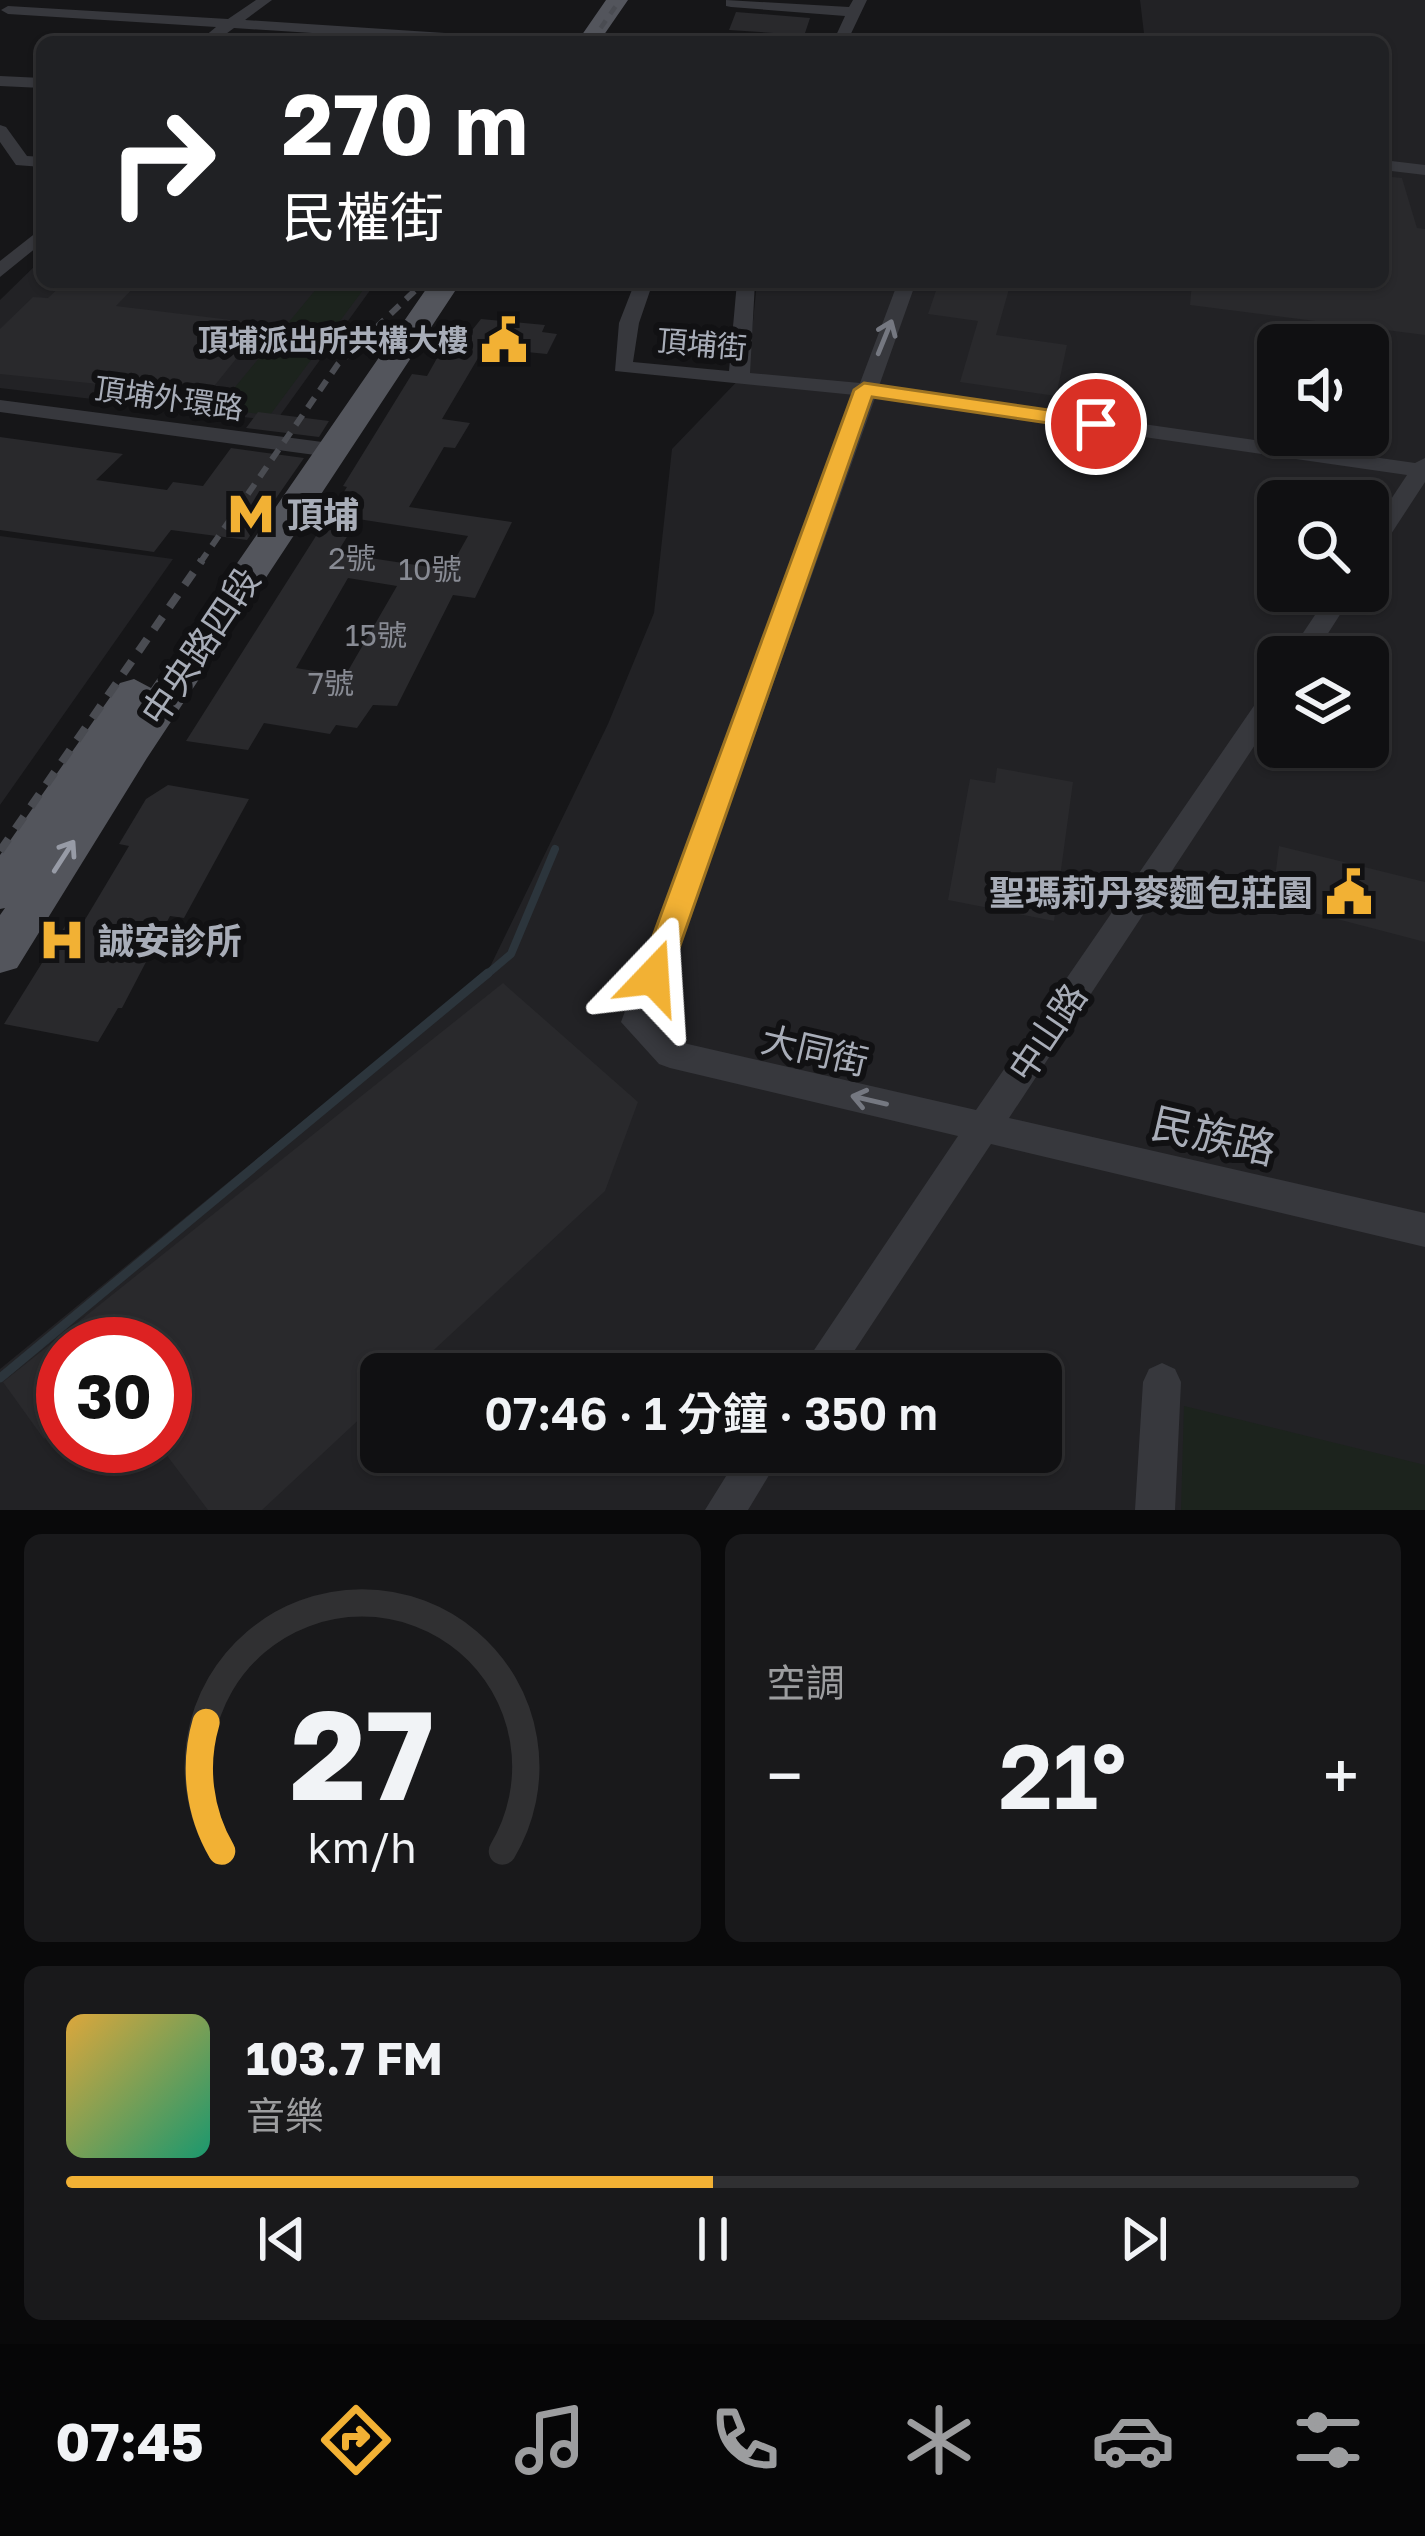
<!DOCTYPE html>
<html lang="zh-TW">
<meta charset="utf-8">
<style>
:root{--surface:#101012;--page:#19191b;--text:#f1f3f6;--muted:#9c9d9f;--line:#303032;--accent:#f2b134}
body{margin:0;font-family:"Golos Text","Noto Sans TC",sans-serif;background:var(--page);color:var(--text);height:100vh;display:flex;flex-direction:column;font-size:45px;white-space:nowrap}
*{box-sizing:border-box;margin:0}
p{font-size:39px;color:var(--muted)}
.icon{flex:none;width:66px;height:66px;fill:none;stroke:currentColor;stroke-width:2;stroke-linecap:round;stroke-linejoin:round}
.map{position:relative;height:1510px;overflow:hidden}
.drawer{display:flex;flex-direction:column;gap:24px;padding:24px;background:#09090a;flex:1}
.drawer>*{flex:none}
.top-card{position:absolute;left:36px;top:36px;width:1353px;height:252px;border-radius:18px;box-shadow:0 3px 9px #0004,0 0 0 3px var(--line);background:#202124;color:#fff;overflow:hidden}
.fabs{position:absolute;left:1257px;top:324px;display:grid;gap:24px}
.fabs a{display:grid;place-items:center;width:132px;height:132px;border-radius:18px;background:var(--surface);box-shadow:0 3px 9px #0004,0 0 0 3px var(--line);font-size:60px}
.speed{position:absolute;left:36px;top:1317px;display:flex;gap:24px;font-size:60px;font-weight:700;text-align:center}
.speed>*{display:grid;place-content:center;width:156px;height:156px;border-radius:50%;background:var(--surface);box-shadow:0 3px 9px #0004,0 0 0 3px var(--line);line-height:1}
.speed .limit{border:18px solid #d22;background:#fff;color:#111}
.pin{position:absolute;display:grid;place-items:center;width:102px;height:102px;color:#fff;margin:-51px;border:6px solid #fff;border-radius:50%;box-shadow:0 3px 12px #0007}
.me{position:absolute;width:132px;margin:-66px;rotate:20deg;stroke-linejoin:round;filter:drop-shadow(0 0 9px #0008)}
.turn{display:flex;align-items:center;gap:42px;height:252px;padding:0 48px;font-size:54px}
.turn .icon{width:156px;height:156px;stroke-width:2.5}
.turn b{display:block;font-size:84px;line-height:102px}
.big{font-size:90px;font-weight:600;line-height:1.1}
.drawer .tile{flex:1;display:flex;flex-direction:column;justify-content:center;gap:18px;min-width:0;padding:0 42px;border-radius:18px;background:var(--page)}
.drawer .dial{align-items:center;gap:0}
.dial svg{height:312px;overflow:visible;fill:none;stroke:var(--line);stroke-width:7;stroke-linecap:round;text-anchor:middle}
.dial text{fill:var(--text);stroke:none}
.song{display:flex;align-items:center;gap:36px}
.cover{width:144px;height:144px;border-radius:18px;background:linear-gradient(135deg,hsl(40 70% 55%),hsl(160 70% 35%))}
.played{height:12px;border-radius:6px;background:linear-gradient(90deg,var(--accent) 50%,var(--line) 50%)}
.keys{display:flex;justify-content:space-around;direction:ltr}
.heat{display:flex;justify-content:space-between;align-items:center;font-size:66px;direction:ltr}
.drawer .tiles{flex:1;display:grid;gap:24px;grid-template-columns:1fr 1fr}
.tile:last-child{grid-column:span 2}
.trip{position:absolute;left:360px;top:1353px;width:702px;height:120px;border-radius:18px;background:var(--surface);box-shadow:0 3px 9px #0004,0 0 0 3px var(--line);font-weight:600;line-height:120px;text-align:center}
.dock{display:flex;height:192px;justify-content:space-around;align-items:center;background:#060607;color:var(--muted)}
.dock .icon{width:84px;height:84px}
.dock .selected{color:var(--accent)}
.dock b{font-size:54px;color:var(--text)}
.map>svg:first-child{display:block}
.built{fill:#222225;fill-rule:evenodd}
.green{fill:#1c231d}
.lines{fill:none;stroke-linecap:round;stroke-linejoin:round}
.stream-far1{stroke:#2c353c;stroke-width:8}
.stream{stroke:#2c353c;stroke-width:9}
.building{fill:#29292c;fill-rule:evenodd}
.street{fill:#37383d;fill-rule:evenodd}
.primary{fill:#53555c;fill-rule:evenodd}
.rail-far2{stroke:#4a4c52;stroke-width:4.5;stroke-dasharray:9 8;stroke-linecap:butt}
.rail-far1{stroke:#4a4c52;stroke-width:6;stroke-dasharray:12 9;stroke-linecap:butt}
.rail{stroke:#4a4c52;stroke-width:8;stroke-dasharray:15 12;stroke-linecap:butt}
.oneway{stroke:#757881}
.oneway2{stroke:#979ba6}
.route{fill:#f2b134;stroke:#9d7322;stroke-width:3}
.labels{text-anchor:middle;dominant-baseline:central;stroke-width:12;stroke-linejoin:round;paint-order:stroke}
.far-poi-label{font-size:30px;font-weight:bold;fill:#a8adb8;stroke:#111113;text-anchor:end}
.far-street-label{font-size:30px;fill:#a8adb8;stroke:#111113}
.number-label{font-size:30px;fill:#888b94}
.poi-label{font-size:36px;font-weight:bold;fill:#a8adb8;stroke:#111113;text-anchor:start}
.street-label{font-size:36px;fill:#a8adb8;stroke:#111113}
.near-street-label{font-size:42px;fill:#a8adb8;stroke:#111113}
</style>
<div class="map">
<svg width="1425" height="1510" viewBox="0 0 1425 1510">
<rect width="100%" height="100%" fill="#161618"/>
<path class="built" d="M 1140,0 L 1425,0 L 1425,1510 L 0,1510 L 0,1369 L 489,969 L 608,724 L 654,613 L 672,449 L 748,370 L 757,282 L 1383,282 L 1383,42 L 1145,42 ZM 1278,345 L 1368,345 L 1368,435 L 1278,435 ZM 1278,501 L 1368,501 L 1368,591 L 1278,591 ZM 1278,657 L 1368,657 L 1368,747 L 1278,747 ZM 63,1344 L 165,1344 L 165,1446 L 63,1446 ZM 381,1374 L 1041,1374 L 1041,1452 L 381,1452 Z
M 42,259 L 42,282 L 376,282 L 276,421 L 0,388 L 0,300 Z
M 0,536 L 173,559 L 0,805 Z"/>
<path class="green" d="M 322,282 L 369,282 L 270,415 L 217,409 Z
M 1184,1406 L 1425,1465 L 1425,1510 L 1181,1510 Z"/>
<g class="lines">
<path class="stream-far1" d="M 485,976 L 511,954 L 555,849"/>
<path class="stream" d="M 0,1378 L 488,973"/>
</g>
<path class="building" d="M 736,12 L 810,18 L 803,39 L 798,39 L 788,34 L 729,30 Z
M 1383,176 L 1402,178 L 1417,228 L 1425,229 L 1425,335 L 1190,305 L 1192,282 L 1383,282 Z
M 65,282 L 139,282 L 116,306 L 264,324 L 207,395 L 0,374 L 0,329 L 33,297 L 48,298 Z
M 939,282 L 1011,282 L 996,335 L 1067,345 L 1056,396 L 960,382 L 978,321 L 928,314 Z
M 481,319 L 545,325 L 542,332 L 557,334 L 547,354 L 484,348 L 442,419 L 470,423 L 455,448 L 444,447 L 409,507 L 512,522 L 475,598 L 453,595 L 397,706 L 373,705 L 357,728 L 336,725 L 330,734 L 264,723 L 248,750 L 186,741 L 347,487 L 343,486 L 412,374 L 427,376 L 450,335 L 473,329 ZM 358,519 L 468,536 L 449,570 L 337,553 ZM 348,578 L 397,586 L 345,676 L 296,668 Z
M 258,412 L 329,421 L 319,437 L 246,428 Z
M 0,437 L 123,454 L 96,480 L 167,490 L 173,482 L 203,486 L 231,448 L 304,458 L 247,540 L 171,530 L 154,552 L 0,530 Z
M 997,768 L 1073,782 L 1054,921 L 948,900 L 970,779 L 995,783 Z
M 168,785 L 249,799 L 184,918 L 170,916 L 122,1008 L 118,1008 L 98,1042 L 4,1024 L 65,926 L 80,928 L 129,846 L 119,844 L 146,799 Z
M 1279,846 L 1425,882 L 1425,942 L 1272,902 Z
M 503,983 L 638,1102 L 605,1191 L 408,1374 L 381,1374 L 381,1399 L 262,1510 L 208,1510 L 165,1453 L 165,1344 L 63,1344 L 63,1424 L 44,1439 L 3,1382 Z"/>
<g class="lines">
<path class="street" d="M 256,0 L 272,0 L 245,20 L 523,38 L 530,42 L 452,42 L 234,28 L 215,42 L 198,42 L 216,27 L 8,14 L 1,10 L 8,6 L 228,19 Z
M 726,0 L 849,7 L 853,0 L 867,0 L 847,42 L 833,42 L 845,16 L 731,7 L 726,6 Z
M 714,34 L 788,38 L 795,42 L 709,41 L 709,35 Z
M 0,76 L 42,78 L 42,88 L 0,86 Z
M 0,125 L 6,127 L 27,156 L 42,157 L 42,167 L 16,165 L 0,142 Z
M 1383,160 L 1425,165 L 1425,175 L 1383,170 Z
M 42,228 L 42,243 L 0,277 L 0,261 Z
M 635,282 L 653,282 L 639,323 L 633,362 L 729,371 L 737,282 L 755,282 L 750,373 L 860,383 L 898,282 L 916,282 L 879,386 L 1415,463 L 1425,458 L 1425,482 L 1376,557 L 1368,559 L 1368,534 L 1407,475 L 875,398 L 654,1018 L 679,1042 L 976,1110 L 1269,684 L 1278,681 L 1278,710 L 1009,1118 L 1425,1213 L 1425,1247 L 991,1144 L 839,1374 L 798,1374 L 958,1136 L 670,1068 L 659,1064 L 621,1022 L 855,395 L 615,371 L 619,323 Z
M 0,400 L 330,443 L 341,450 L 330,457 L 0,412 Z
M 1331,591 L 1355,591 L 1313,657 L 1287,657 Z
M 1162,1363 L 1175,1369 L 1181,1382 L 1175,1510 L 1135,1510 L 1143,1382 L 1149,1369 Z
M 741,1452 L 783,1452 L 748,1510 L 705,1510 Z"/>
<path class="primary" d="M 606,0 L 628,0 L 599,42 L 577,42 Z
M 431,282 L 461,282 L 147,758 L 17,968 L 0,973 L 0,915 L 5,908 L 0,909 L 0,855 L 120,683 L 134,679 L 151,688 Z"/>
<path class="rail-far2" d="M 591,42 L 620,0"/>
<path class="rail-far1" d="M 200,563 L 338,364 L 424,282"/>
<path class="rail" d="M 0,851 L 202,560"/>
</g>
<defs><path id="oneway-shaft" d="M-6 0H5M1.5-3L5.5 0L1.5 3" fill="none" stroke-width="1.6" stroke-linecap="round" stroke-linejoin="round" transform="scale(3)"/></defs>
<g class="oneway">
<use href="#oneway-shaft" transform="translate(885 337) rotate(-68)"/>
<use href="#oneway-shaft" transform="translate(869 1100) rotate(-167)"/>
</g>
<use class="oneway2" href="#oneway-shaft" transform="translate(64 856) rotate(-57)"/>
<path class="route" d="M 864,383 L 1096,417 L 1107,424 L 1096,430 L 872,397 L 669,977 L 664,986 L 653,990 L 642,986 L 638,977 L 854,390 Z"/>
<defs>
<symbol id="civic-bare" viewBox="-9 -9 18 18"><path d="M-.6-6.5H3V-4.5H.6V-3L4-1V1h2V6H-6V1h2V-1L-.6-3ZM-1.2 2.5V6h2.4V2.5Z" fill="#f2b134" stroke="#111113" stroke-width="2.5" paint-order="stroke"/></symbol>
<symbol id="metro-bare" viewBox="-9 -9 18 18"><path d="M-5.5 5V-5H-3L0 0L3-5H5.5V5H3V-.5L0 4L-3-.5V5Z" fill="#f2b134" stroke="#111113" stroke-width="2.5" paint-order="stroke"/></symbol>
<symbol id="hospital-bare" viewBox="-9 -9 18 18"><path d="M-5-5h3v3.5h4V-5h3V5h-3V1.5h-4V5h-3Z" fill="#f2b134" stroke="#111113" stroke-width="2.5" paint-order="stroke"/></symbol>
</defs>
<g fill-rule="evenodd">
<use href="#civic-bare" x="471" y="307" width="66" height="66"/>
<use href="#metro-bare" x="218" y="481" width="66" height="66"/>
<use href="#civic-bare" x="1316" y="859" width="66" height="66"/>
<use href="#hospital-bare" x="29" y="907" width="66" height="66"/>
</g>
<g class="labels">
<g class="far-poi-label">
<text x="468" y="340">頂埔派出所共構大樓</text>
</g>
<g class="far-street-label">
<text transform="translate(702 344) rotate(5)">頂埔街</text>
<text transform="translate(169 398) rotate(8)">頂埔外環路</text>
</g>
<g class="number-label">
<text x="352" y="558">2號</text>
<text x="430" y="569">10號</text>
<text x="376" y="635">15號</text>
<text x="331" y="683">7號</text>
</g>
<g class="poi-label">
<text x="287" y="514">頂埔</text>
<text x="1313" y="892" text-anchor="end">聖瑪莉丹麥麵包莊園</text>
<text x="98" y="940">誠安診所</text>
</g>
<g class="street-label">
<text transform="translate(200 646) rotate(-56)">中央路四段</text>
<text transform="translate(1047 1032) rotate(-56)">中山路</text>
<text transform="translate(815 1050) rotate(13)">大同街</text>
</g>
<g class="near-street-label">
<text transform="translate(1214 1135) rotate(13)">民族路</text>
</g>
</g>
</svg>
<div class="fabs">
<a><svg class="icon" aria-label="sound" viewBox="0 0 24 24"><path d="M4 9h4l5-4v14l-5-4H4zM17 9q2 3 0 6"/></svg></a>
<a><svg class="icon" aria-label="search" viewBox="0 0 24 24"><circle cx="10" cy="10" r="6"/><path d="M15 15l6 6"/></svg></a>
<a><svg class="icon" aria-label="layers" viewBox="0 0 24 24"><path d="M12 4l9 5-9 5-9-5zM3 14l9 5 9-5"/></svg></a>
</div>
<div class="speed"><div class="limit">30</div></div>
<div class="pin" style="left:1096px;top:424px;background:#d93025"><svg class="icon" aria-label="arrive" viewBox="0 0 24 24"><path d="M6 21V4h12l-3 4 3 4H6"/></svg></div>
<svg class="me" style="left:653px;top:977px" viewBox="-20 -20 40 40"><path d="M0-17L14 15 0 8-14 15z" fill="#f2b134" stroke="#fff" stroke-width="4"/></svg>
<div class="trip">07:46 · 1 分鐘 · 350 m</div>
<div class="top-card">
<div class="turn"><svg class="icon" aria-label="right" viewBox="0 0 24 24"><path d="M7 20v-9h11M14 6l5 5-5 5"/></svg><div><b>270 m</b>民權街</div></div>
</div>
</div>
<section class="drawer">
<div class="tiles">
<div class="tile dial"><svg viewBox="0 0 100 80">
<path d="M14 69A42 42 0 1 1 86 69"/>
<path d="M14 69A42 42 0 0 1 10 36" stroke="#f2b134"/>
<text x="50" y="56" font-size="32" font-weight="700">27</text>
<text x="50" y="72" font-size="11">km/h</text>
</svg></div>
<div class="tile"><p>空調</p>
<div class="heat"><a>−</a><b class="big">21°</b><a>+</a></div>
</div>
<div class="tile">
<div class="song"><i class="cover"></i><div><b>103.7 FM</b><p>音樂</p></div></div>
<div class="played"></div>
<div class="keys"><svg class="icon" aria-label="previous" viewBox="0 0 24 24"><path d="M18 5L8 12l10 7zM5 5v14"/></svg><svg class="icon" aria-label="pause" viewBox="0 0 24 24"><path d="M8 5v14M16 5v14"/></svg><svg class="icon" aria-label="next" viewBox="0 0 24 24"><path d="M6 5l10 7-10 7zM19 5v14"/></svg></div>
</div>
</div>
</section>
<nav class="dock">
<b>07:45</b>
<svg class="icon selected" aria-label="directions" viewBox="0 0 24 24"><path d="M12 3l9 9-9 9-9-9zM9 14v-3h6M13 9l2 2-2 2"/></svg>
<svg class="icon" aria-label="music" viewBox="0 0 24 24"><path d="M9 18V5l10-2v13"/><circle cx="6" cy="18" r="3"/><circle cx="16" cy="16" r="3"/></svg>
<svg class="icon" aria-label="phone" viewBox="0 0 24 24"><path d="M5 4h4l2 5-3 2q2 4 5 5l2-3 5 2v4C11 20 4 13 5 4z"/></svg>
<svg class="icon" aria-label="climate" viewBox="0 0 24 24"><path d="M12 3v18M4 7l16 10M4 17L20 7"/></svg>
<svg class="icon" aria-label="car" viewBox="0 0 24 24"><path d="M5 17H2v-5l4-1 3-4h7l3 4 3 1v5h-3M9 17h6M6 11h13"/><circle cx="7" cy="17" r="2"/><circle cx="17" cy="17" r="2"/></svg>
<svg class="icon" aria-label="filters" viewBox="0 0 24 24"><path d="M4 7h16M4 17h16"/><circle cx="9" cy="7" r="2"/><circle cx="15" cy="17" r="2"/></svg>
</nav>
